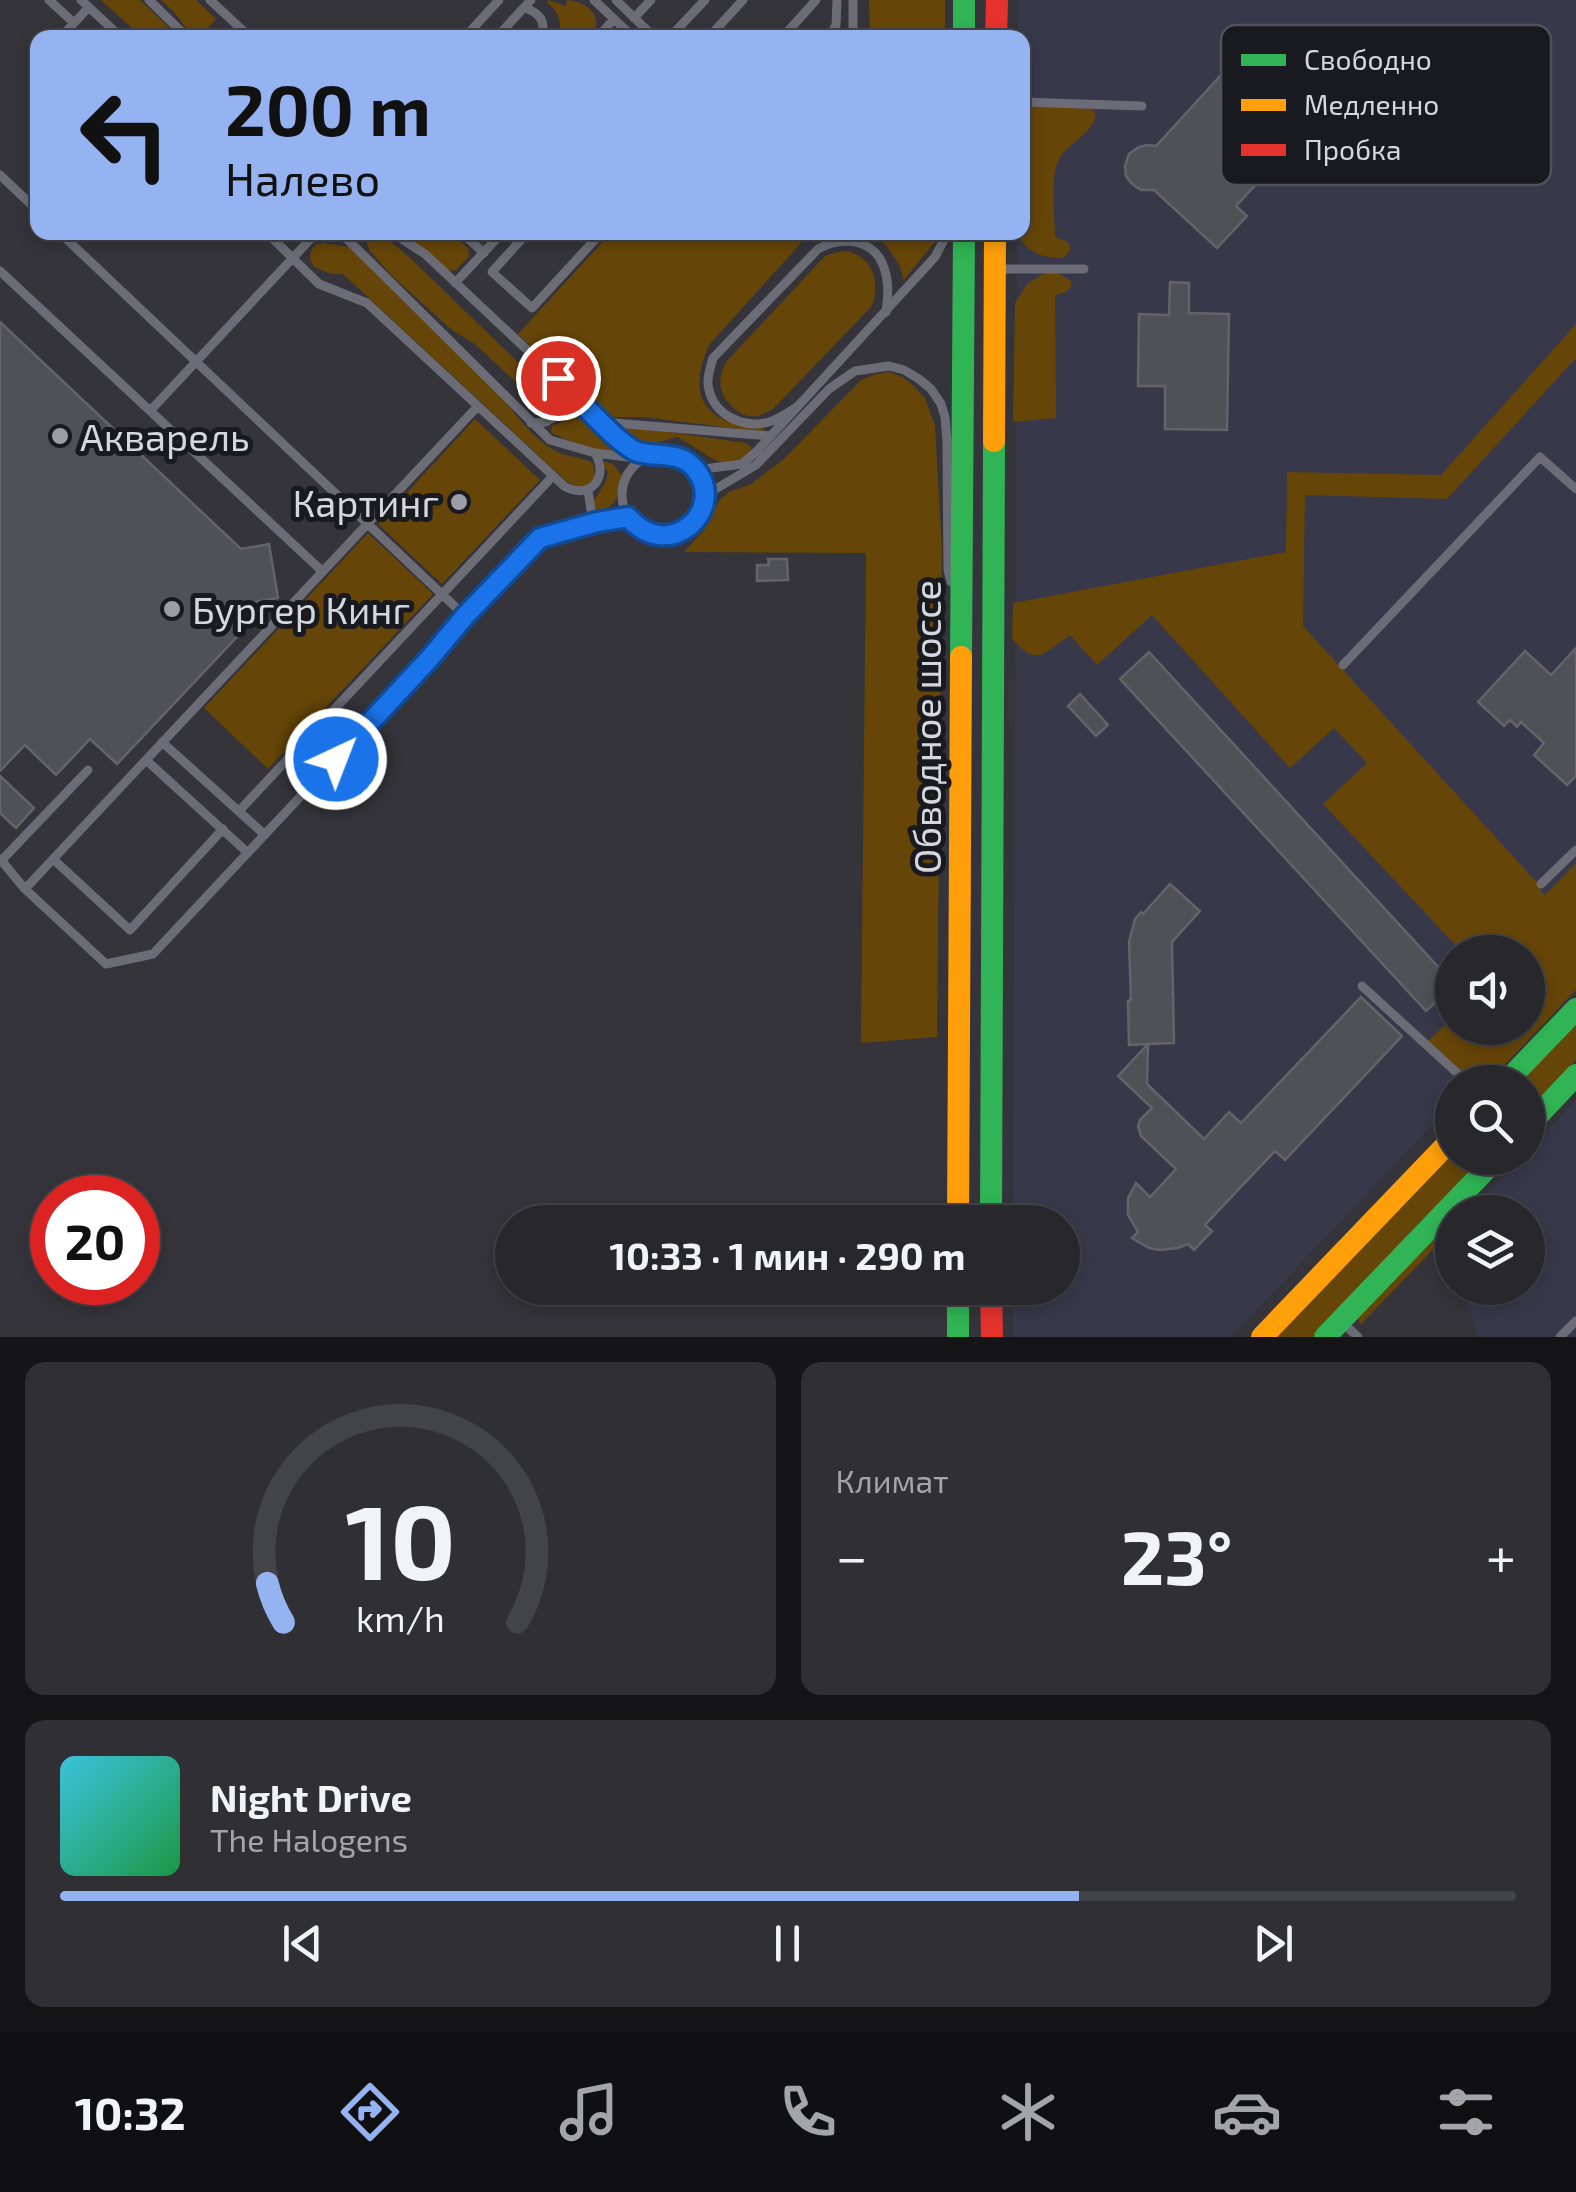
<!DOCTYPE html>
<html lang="ru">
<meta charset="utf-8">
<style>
:root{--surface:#27272c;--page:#2f2f34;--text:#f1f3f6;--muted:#a4a5a9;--line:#434448;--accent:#95b2f1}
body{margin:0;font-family:"Exo 2",sans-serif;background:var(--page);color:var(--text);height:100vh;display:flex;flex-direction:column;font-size:38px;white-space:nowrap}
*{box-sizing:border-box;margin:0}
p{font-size:32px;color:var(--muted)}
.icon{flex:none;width:55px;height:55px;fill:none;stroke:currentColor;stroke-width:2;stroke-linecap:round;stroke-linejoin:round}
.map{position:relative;height:1337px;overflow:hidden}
.drawer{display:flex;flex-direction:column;gap:25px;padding:25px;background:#151518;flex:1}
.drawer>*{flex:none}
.top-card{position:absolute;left:30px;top:30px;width:1000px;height:210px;border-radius:20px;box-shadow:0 5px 15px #0003,0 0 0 2px var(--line);background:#95b2f1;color:#111;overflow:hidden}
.fabs{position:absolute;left:1435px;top:935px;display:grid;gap:20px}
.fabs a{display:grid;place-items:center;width:110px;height:110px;border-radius:50%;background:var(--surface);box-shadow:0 5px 15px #0003,0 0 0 2px var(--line);font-size:50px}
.speed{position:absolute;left:30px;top:1175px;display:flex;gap:20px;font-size:50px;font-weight:700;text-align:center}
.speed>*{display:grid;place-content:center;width:130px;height:130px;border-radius:50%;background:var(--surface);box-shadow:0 5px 15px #0003,0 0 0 2px var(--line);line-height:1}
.speed .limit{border:15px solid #d22;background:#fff;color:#111}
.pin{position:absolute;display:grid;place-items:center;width:85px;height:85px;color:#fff;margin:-42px;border:5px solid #fff;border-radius:50%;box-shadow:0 2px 10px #0007}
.me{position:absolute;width:110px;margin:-55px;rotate:43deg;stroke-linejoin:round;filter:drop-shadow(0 0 8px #0008)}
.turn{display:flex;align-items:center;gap:35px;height:210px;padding:0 30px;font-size:45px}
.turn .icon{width:130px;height:130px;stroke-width:2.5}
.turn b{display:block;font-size:70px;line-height:85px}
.big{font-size:75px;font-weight:700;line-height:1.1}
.drawer .card{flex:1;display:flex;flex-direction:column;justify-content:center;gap:15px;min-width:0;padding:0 35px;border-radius:20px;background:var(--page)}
.drawer .dial{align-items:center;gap:0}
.dial svg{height:260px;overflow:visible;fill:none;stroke:var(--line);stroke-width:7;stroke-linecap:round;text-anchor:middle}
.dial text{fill:var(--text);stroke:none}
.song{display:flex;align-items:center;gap:30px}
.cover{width:120px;height:120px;border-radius:15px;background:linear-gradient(135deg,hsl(190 70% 55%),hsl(140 70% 35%))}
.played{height:10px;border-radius:5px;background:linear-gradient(90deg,var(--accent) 70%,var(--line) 70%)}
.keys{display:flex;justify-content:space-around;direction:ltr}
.heat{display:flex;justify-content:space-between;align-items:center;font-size:55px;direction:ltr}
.drawer .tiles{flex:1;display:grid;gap:25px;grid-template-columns:1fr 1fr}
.card:last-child{grid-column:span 2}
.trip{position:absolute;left:495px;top:1205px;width:585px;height:100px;border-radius:50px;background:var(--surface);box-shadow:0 5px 15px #0003,0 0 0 2px var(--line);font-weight:700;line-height:100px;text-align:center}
.tabs{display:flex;height:160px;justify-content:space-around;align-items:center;background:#101012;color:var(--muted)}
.tabs .icon{width:70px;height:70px}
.tabs .current{color:var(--accent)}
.tabs b{font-size:45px;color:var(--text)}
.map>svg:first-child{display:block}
.built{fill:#37384a}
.green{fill:#664508}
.building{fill:#505156;stroke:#636369;stroke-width:2.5}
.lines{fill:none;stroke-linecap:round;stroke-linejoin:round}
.lane{stroke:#6b6c76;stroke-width:9}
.fast{stroke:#30b455;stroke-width:22}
.slow{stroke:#ff9f0a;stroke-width:22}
.jam{stroke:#e5322d;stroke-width:22}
.route-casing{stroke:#114b97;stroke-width:25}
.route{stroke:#1a73e8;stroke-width:18}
.poi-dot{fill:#9d9ea5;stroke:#191a20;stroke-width:4}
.labels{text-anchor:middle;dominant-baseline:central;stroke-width:10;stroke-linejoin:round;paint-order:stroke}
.poi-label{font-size:38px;fill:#d5d7df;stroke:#191a20;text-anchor:start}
.street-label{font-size:38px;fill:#d5d7df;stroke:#191a20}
.key{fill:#191a20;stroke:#515359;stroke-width:2.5}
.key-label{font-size:28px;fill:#d5d7df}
</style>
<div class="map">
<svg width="1576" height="1337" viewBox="0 0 1576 1337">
<rect width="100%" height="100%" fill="#34343a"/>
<path class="built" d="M 1018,0 L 1576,0 L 1576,974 L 1528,952 L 1452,952 L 1452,1028 L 1525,1028 L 1473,1082 L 1452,1082 L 1452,1104 L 1231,1337 L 1013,1337 L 1013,1288 L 1062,1288 L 1062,1222 L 1013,1222 L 1017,233 L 1022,232 L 1022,38 L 1018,37 Z
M 1576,1100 L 1576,1337 L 1478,1337 L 1462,1288 L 1528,1288 L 1528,1212 L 1469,1212 L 1521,1158 L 1528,1158 L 1528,1151 Z"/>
<path class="green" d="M 101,0 L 140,0 L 179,37 L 142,37 Z
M 161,0 L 196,0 L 216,19 L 200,37 L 193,37 L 173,11 Z
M 548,0 L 566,6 L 567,0 C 588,2 606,18 590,37 L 559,37 C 562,22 559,12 547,2 Z
M 869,0 L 945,0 L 945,37 L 870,37 Z
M 1032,106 L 1092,109 L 1096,115 C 1092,136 1064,144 1057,164 C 1051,179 1055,219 1055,237 L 1068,242 L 1071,249 L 1064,258 C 1041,258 1028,253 1016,233 L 1022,232 L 1023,110 Z
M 375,233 L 389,240 L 408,256 L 553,396 L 557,403 L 555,414 L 550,417 L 544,417 L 538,413 L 520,386 L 475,344 L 452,330 L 392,276 L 370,251 L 367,243 Z
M 396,233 L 450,233 L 468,248 L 469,256 L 456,270 L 449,271 Z
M 611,233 L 810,233 L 709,345 C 686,397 705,425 762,427 L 764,428 L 763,432 L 644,417 L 609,417 L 600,412 L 518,334 Z
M 877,233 L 942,233 L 904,280 L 899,264 Z
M 324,243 L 350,247 L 504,399 C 518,419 539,445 562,454 C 573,457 583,458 593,463 L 595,477 L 587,486 L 579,488 L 566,481 L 343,274 L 331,274 L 314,267 L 310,259 L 311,250 L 317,244 Z
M 848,251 C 874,258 881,285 871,307 L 773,409 C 766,413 757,418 748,416 C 743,415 737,411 734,408 C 718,394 717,379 726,362 L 825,256 L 837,252 Z
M 1045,273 L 1059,273 L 1071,281 L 1071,287 L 1066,292 L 1055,295 L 1056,418 L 1013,422 L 1015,303 L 1028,283 Z
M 1576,324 L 1576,358 L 1447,499 L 1305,495 L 1303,626 L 1541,887 L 1540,890 L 1545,895 L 1576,863 L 1576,990 L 1492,1078 C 1463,1083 1446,1059 1427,1042 L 1452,1018 L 1452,1028 L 1528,1028 L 1528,952 L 1462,952 L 1323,804 L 1367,763 L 1334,728 L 1290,768 L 1152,615 L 1097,665 L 1070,635 C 1045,652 1037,669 1012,638 L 1013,603 L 1286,552 L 1287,472 L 1441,475 Z
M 889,372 L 902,377 L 913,385 L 925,398 L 935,426 L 942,552 L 937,1037 L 861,1043 L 866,553 L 684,552 L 705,529 L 712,512 L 720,500 L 729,492 L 751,484 L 784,459 L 861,380 L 876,374 Z
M 569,405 L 571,405 L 622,451 C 604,455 567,442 551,432 L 552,425 C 564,423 570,417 569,405 Z
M 475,419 L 540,480 L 442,584 L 378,524 Z
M 620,425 L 746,443 L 752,448 C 731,484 702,448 677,437 C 650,444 640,454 618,428 Z
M 605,461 L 614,465 L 622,476 C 620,494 617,504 601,513 L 596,511 L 592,504 L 606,481 L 608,472 L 604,466 Z
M 368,533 L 433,594 L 268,769 L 204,708 Z
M 1576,1016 L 1576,1060 L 1528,1111 L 1528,1082 L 1513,1082 Z
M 1452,1146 L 1452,1158 L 1483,1158 L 1313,1337 L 1272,1337 Z
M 1452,1213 L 1452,1230 L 1360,1325 L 1358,1318 Z"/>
<path class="building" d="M 1232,63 L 1263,91 L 1243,113 L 1286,152 L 1236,206 L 1247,216 L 1217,248 L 1154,190 L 1141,190 L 1131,183 L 1126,176 L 1125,166 L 1129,154 L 1139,147 L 1148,145 L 1156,146 Z
M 1170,282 L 1189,283 L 1189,313 L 1229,314 L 1227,430 L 1165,429 L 1165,386 L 1138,386 L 1139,314 L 1169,315 Z
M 0,322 L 241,549 L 269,544 L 278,598 L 249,603 L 251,622 L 117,764 L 90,739 L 56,775 L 25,745 L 0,771 Z
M 768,559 L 787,559 L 788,580 L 757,581 L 757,565 L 769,565 Z
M 1576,648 L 1576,776 L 1567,785 L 1534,755 L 1544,743 L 1521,722 L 1517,727 L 1510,720 L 1504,726 L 1478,702 L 1525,651 L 1551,675 Z
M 1149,652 L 1452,982 L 1452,987 L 1426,1011 L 1120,679 Z
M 1080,694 L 1108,725 L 1096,736 L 1068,706 Z
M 0,776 L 34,808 L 16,828 L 0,813 Z
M 1170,884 L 1200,911 L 1172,942 L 1174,1043 L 1148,1044 L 1147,1084 L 1204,1139 L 1229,1112 L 1241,1123 L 1361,997 L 1402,1036 L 1285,1160 L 1275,1151 L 1205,1225 L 1212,1231 L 1194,1250 L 1188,1244 L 1178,1248 L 1160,1250 L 1149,1248 L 1132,1238 L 1138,1232 L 1128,1215 L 1128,1198 L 1136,1183 L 1150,1197 L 1176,1169 L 1141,1136 L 1138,1126 L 1140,1120 L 1152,1108 L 1118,1076 L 1148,1044 L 1129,1045 L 1128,1001 L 1131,1000 L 1129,942 L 1135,919 L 1141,912 L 1143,914 Z"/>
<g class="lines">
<path class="lane" d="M 49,0 L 74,23
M 81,0 L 122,38
M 149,0 L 188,38
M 210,0 L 251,38
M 594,0 L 634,38
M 616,0 L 655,38
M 853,0 L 853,38
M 524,8 C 539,12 548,22 540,38
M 634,18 L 651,0
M 60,38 L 89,7
M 464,38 L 499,0
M 496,38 L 531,0
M 597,38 L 614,19
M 669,38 L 705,0
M 708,38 L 743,0
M 782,38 L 816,0
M 829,38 L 836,25 L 837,0
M 1022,102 L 1142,106
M 0,175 L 38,211
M 59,232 L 465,616
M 266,232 L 319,284 L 367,303 L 564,486 C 589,501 610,478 595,453
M 329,232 L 339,236 L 357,232
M 391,232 L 425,254 L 557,378 L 617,439 L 636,451 L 659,454
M 461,232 L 484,253
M 528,232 L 492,272 L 532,308 L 602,232
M 344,236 L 550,440 L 595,453 L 644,459
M 998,269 L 1084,269
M 0,271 L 322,571
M 455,283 L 503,232
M 798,406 C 789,412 779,419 769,422 C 745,429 715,416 709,390 C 706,379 710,369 713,358 L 818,249 C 843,235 877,239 885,271 C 889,284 888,299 886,312
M 150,411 L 317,232
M 602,422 L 771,436
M 531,423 L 546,422 L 561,413 L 565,400 L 558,380
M622 495a41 41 0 1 1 82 0a41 41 0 1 1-82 0Z
M 696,470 L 742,464 L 756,452 L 935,257 L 948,232
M 588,490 L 593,523
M 704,496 L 756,465 L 829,389 L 855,371 L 889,366 L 904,370 L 919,379 L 931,389 L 941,404 L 945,417 L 947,442 L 948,570 L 951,582
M 1343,665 L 1540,457 L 1576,489
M 162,742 L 265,835
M 146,760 L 248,853
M 239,811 L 552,477
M 0,859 L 25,889 L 106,964 L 153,954 L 430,658 L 465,616 L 539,538 L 597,521 L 628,517
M 53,859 L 130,930 L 223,829
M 1,861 L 88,770
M 1541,884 L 1576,850
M 25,889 L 477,407
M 1362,986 L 1467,1082
M 1343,1323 L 1358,1337
M 1560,1337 L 1576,1321"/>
<path class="fast" d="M 964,0 L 964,38
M 961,657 L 964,232
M 1506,1082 L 1576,1009
M 1528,1126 L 1576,1075
M 991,1222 L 994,441
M 958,1288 L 958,1337
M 1325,1337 L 1497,1158"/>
<path class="slow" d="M 994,441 L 995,232
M 958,1222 L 961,657
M 1262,1337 L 1452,1139"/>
<path class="jam" d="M 996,38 L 997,0
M 991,1288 L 992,1337"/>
</g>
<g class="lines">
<defs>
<path id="route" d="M 336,759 L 430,658 L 465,616 L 540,538 L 597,522 L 628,517 C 669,564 727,510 696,470 C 680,450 659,458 638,452 C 619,446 574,394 558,378"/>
</defs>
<use href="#route" class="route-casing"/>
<use href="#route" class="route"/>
</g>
<g class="poi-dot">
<circle cx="60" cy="436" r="10"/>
<circle cx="459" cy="502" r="10"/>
<circle cx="172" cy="609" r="10"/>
</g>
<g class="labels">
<g class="poi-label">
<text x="80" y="436">Акварель</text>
<text x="439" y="502" text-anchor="end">Картинг</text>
<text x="192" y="609">Бургер Кинг</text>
</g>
<g class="street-label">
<text transform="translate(926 727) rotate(-90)">Обводное шоссе</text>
</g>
</g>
<rect x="1221" y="25" width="330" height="160" rx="15" class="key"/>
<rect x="1241" y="54" width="45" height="12" fill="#30b455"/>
<rect x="1241" y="99" width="45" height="12" fill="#ff9f0a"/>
<rect x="1241" y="144" width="45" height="12" fill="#e5322d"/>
<g class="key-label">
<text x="1304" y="70">Свободно</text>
<text x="1304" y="115">Медленно</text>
<text x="1304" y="160">Пробка</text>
</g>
</svg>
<div class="fabs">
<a><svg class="icon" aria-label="sound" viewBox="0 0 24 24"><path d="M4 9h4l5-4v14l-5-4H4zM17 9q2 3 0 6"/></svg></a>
<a><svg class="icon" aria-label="search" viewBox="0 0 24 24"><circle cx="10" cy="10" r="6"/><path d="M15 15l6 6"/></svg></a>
<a><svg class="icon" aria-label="layers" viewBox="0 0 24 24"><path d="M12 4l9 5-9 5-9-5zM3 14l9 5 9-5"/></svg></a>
</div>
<div class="speed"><div class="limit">20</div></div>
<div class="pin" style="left:558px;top:378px;background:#d93025"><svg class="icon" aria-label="arrive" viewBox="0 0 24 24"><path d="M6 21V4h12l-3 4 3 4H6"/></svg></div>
<svg class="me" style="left:336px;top:759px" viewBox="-20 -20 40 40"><circle r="17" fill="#1a73e8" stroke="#fff" stroke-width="3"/><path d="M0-11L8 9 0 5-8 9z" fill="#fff"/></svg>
<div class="trip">10:33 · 1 мин · 290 m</div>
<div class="top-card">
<div class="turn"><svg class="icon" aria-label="left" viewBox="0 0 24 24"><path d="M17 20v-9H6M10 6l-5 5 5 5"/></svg><div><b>200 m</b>Налево</div></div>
</div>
</div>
<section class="drawer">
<div class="tiles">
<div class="card dial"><svg viewBox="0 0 100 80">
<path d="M14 69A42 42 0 1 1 86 69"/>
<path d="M14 69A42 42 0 0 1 9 57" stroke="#95b2f1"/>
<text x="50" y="56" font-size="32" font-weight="700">10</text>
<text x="50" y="72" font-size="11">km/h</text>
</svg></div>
<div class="card"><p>Климат</p>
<div class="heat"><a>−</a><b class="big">23°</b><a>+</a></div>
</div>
<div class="card">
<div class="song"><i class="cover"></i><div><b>Night Drive</b><p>The Halogens</p></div></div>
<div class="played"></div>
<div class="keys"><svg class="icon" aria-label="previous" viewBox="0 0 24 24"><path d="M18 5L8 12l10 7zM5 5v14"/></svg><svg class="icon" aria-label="pause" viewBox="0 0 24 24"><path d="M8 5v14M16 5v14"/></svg><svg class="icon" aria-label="next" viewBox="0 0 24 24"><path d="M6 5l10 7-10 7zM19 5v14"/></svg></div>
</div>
</div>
</section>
<nav class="tabs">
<b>10:32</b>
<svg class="icon current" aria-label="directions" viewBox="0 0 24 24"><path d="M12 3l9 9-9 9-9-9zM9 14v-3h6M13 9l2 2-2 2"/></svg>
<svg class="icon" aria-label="music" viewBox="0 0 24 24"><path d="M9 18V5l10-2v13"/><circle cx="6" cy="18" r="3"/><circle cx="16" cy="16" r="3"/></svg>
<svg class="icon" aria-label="phone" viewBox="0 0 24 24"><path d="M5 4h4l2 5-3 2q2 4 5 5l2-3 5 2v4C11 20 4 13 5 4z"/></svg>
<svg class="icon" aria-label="climate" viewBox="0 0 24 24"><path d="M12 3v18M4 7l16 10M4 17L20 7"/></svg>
<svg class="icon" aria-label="car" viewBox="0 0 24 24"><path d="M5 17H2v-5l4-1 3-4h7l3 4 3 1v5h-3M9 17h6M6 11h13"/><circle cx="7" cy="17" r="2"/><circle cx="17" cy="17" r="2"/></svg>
<svg class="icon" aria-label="filters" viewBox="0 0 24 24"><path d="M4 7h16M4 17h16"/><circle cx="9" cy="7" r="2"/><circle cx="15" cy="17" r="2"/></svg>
</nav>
